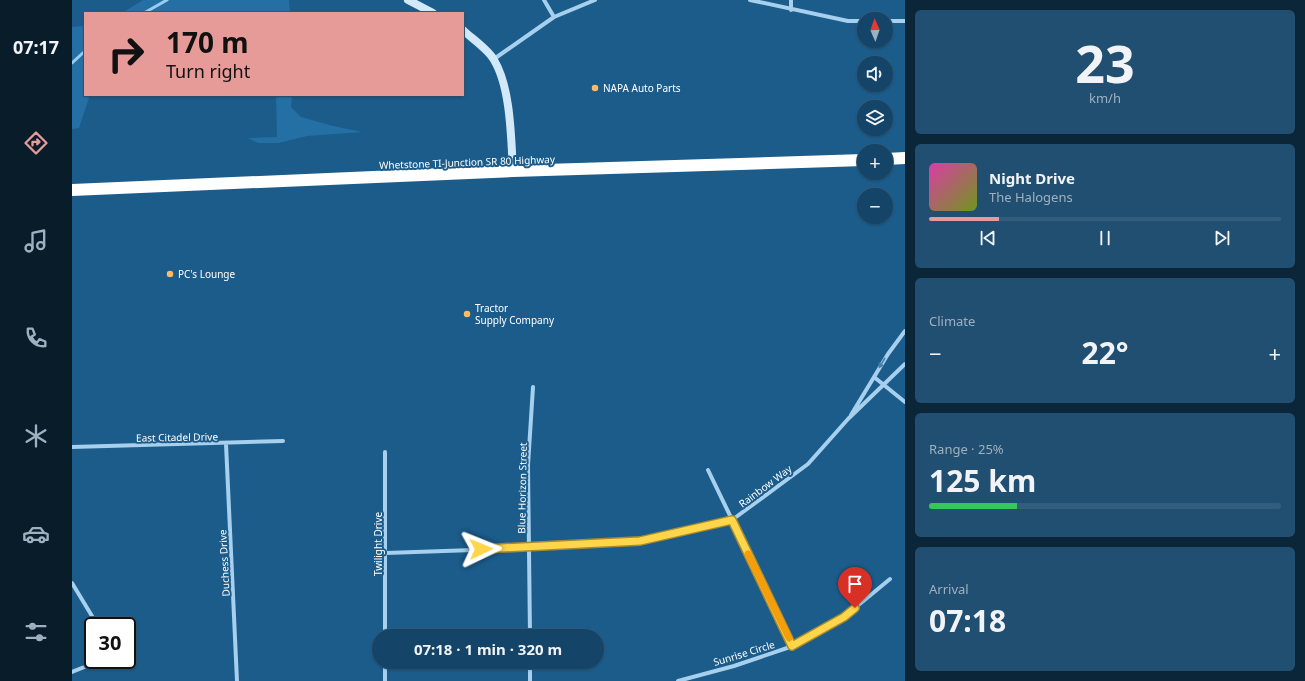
<!DOCTYPE html>
<meta charset="utf-8">
<style>
:root{--surface:#144568;--page:#214f71;--text:#f1f3f6;--muted:#9db1c0;--line:#335d7c;--accent:#e69b98}
body{margin:0;font-family:"Noto Sans",sans-serif;background:var(--page);color:var(--text);height:100vh;display:flex;flex-direction:column;font-size:15px;white-space:nowrap}
*{box-sizing:border-box;margin:0}
p{font-size:13px;color:var(--muted)}
.icon{flex:none;width:22px;height:22px;fill:none;stroke:currentColor;stroke-width:2;stroke-linecap:round;stroke-linejoin:round}
.map{position:relative;flex:1;overflow:hidden}
.side{display:flex;flex-direction:column;gap:10px;padding:10px;background:#0b2639;width:400px}
.side>*{flex:none}
.top-card{position:absolute;left:12px;top:12px;width:380px;height:84px;border-radius:0px;box-shadow:0 1px 3px #0004,0 0 0 1px var(--line);background:#e69b98;color:#111;overflow:hidden}
.needle{width:26px;rotate:358deg}
.tools{position:absolute;left:785px;top:12px;display:grid;gap:8px}
.tools a{display:grid;place-items:center;width:36px;height:36px;border-radius:50%;background:var(--surface);box-shadow:0 1px 3px #0004,0 0 0 1px var(--line);font-size:20px}
.speed{position:absolute;left:12px;top:617px;display:flex;gap:8px;font-size:20px;font-weight:700;text-align:center}
.speed>*{display:grid;place-content:center;width:52px;height:52px;border-radius:50%;background:var(--surface);box-shadow:0 1px 3px #0004,0 0 0 1px var(--line);line-height:1}
.speed .limit{border:2px solid #111;border-radius:6px;background:#fff;color:#111}
.pin{position:absolute;display:grid;place-items:center;width:34px;height:34px;color:#fff;margin:-41px -17px;border-radius:50% 50% 50% 0;rotate:-45deg;box-shadow:0 0 4px #0007}
.pin .icon{rotate:45deg}
.me{position:absolute;width:44px;margin:-22px;rotate:88deg;stroke-linejoin:round;filter:drop-shadow(0 0 3px #0008)}
.turn{display:flex;align-items:center;gap:14px;height:84px;padding:0 16px;font-size:18px}
.turn .icon{width:52px;height:52px;stroke-width:2.5}
.turn b{display:block;font-size:28px;line-height:34px}
.big{font-size:30px;font-weight:700;line-height:1.1}
.side .widget{flex:1;display:flex;flex-direction:column;justify-content:center;gap:6px;min-width:0;padding:0 14px;border-radius:6px;background:var(--page)}
.side .dial{align-items:center;gap:0}
.dial b{font-size:52px;line-height:1}
.song{display:flex;align-items:center;gap:12px}
.cover{width:48px;height:48px;border-radius:6px;background:linear-gradient(135deg,hsl(320 70% 55%),hsl(80 70% 35%))}
.played{height:4px;border-radius:2px;background:linear-gradient(90deg,var(--accent) 20%,var(--line) 20%)}
.keys{display:flex;justify-content:space-around;direction:ltr}
.heat{display:flex;justify-content:space-between;align-items:center;font-size:22px;direction:ltr}
.charge{height:6px;border-radius:3px;background:linear-gradient(90deg,#34c759 25%,var(--line) 0)}
.trip{position:absolute;left:300px;top:629px;width:232px;height:40px;border-radius:20px;background:var(--surface);box-shadow:0 1px 3px #0004,0 0 0 1px var(--line);font-weight:700;line-height:40px;text-align:center}
main{display:flex;flex:1;min-height:0}
.tabs{display:flex;flex-direction:column;width:72px;justify-content:space-around;align-items:center;background:#081c2a;color:var(--muted)}
.tabs .icon{width:28px;height:28px}
.tabs .on{color:var(--accent)}
.tabs b{font-size:18px;color:var(--text)}
.map>svg:first-child{display:block}
.green{fill:#2470a4}
.lines{fill:none;stroke-linecap:round;stroke-linejoin:round}
.stream{stroke:#99cdef;stroke-width:3}
.street{stroke:#a6d0ed;stroke-width:4}
.secondary{stroke:#d2e9f9;stroke-width:8}
.highway{stroke:#fff;stroke-width:12}
.oneway{fill:#457fa8}
.route-casing{stroke:#a68a30;stroke-width:10}
.route{stroke:#ffd54a;stroke-width:7}
.slow{stroke:#f59e0b;stroke-width:7}
.poi-dot{fill:#feba62;stroke:#1b5c8b;stroke-width:1.5}
.labels{text-anchor:middle;dominant-baseline:central;stroke-width:4;stroke-linejoin:round;paint-order:stroke}
.poi-label{font-size:10px;fill:#fff;stroke:#1b5c8b;text-anchor:start}
.street-label{font-size:10px;fill:#fff;stroke:#1b5c8b}
</style>
<main>
<nav class="tabs">
<b>07:17</b>
<svg class="icon on" aria-label="directions" viewBox="0 0 24 24"><path d="M12 3l9 9-9 9-9-9zM9 14v-3h6M13 9l2 2-2 2"/></svg>
<svg class="icon" aria-label="music" viewBox="0 0 24 24"><path d="M9 18V5l10-2v13"/><circle cx="6" cy="18" r="3"/><circle cx="16" cy="16" r="3"/></svg>
<svg class="icon" aria-label="phone" viewBox="0 0 24 24"><path d="M5 4h4l2 5-3 2q2 4 5 5l2-3 5 2v4C11 20 4 13 5 4z"/></svg>
<svg class="icon" aria-label="climate" viewBox="0 0 24 24"><path d="M12 3v18M4 7l16 10M4 17L20 7"/></svg>
<svg class="icon" aria-label="car" viewBox="0 0 24 24"><path d="M5 17H2v-5l4-1 3-4h7l3 4 3 1v5h-3M9 17h6M6 11h13"/><circle cx="7" cy="17" r="2"/><circle cx="17" cy="17" r="2"/></svg>
<svg class="icon" aria-label="filters" viewBox="0 0 24 24"><path d="M4 7h16M4 17h16"/><circle cx="9" cy="7" r="2"/><circle cx="15" cy="17" r="2"/></svg>
</nav>
<div class="map">
<svg width="833" height="681" viewBox="0 0 833 681">
<rect width="100%" height="100%" fill="#1b5c8b"/>
<path class="green" d="M 71,0 L 217,0 L 218,13 L 50,13 Z
M 13,26 L 13,95 L 18,95 L 7,128 L 0,129 L 0,27 Z
M 204,95 L 220,95 L 219,107 L 229,117 L 261,126 L 290,132 L 235,136 L 207,143 L 186,143 L 176,138 L 205,137 Z"/>
<g class="lines">
<path class="stream" d="M 72,13 L 95,0
M 0,63 L 13,51"/>
<path class="street" d="M 472,0 L 482,17
M 678,0 L 776,21 L 792,21
M 719,0 L 719,10
M 814,21 L 833,21
M 422,59 L 482,17 L 523,0
M 802,377 L 833,402
M 779,415 L 816,354 L 833,331
M 154,444 L 165,681
M 0,447 L 211,441
M 313,452 L 313,636
M 636,470 L 721,646
M 314,553 L 457,548 L 568,541 L 660,520 L 736,464 L 776,419 L 833,364
M 0,583 L 26,626
M 458,636 L 456,465 L 461,387
M 458,662 L 458,681
M 0,672 L 20,664 L 22,660
M 313,681 L 313,662
M 606,681 L 662,666 L 721,646 L 772,617 L 818,579"/>
<path class="secondary" d="M 336,0 L 361,13
M 391,30 C 399,38 417,50 422,60 C 439,88 439,139 441,171"/>
<path class="highway" d="M 814,159 L 833,158
M 0,190 L 441,171 L 792,160"/>
</g>
<defs><path id="oneway-solid" d="M-6-.8H1V-3.2L6.5 0L1 3.2V.8H-6Z"/></defs>
<use class="oneway" href="#oneway-solid" transform="translate(810 363) rotate(121)"/>
<g class="lines">
<defs>
<path id="route" d="M 409,549 L 568,541 L 660,520 L 720,646 L 772,617 L 783,608"/>
</defs>
<use href="#route" class="route-casing"/>
<use href="#route" class="route"/>
<path class="slow" d="M 676,554 L 717,638"/>
</g>
<g class="poi-dot">
<circle cx="523" cy="88" r="4"/>
<circle cx="98" cy="274" r="4"/>
<circle cx="395" cy="314" r="4"/>
</g>
<g class="labels">
<g class="poi-label">
<text x="531" y="88">NAPA Auto Parts</text>
<text x="106" y="274">PC's Lounge</text>
<text x="403" y="308">Tractor<tspan x="403" dy="12">Supply Company</tspan></text>
</g>
<g class="street-label">
<text transform="translate(395 162) rotate(-2)">Whetstone TI-Junction SR 80 Highway</text>
<text transform="translate(105 437) rotate(-1)">East Citadel Drive</text>
<text transform="translate(693 486) rotate(-37)">Rainbow Way</text>
<text transform="translate(450 488) rotate(-89)">Blue Horizon Street</text>
<text transform="translate(306 544) rotate(-90)">Twilight Drive</text>
<text transform="translate(152 563) rotate(-93)">Duchess Drive</text>
<text transform="translate(672 653) rotate(-17)">Sunrise Circle</text>
</g>
</g>
</svg>
<div class="tools">
<a><svg class="needle" viewBox="-14 -14 28 28"><path d="M0-13l5 13h-10z" fill="#e53935"/><path d="M0 13l5-13h-10z" fill="#9db1c0"/></svg></a>
<a><svg class="icon" aria-label="sound" viewBox="0 0 24 24"><path d="M4 9h4l5-4v14l-5-4H4zM17 9q2 3 0 6"/></svg></a>
<a><svg class="icon" aria-label="layers" viewBox="0 0 24 24"><path d="M12 4l9 5-9 5-9-5zM3 14l9 5 9-5"/></svg></a>
<a>+</a>
<a>−</a>
</div>
<div class="speed"><div class="limit">30</div></div>
<div class="pin" style="left:783px;top:608px;background:#d93025"><svg class="icon" aria-label="arrive" viewBox="0 0 24 24"><path d="M6 21V4h12l-3 4 3 4H6"/></svg></div>
<svg class="me" style="left:409px;top:549px" viewBox="-20 -20 40 40"><path d="M0-17L14 15 0 8-14 15z" fill="#ffd54a" stroke="#fff" stroke-width="4"/></svg>
<div class="trip">07:18 · 1 min · 320 m</div>
<div class="top-card">
<div class="turn"><svg class="icon" aria-label="right" viewBox="0 0 24 24"><path d="M7 20v-9h11M14 6l5 5-5 5"/></svg><div><b>170 m</b>Turn right</div></div>
</div>
</div>
<section class="side">
<div class="widget dial"><b>23</b><p>km/h</p></div>
<div class="widget">
<div class="song"><i class="cover"></i><div><b>Night Drive</b><p>The Halogens</p></div></div>
<div class="played"></div>
<div class="keys"><svg class="icon" aria-label="previous" viewBox="0 0 24 24"><path d="M18 5L8 12l10 7zM5 5v14"/></svg><svg class="icon" aria-label="pause" viewBox="0 0 24 24"><path d="M8 5v14M16 5v14"/></svg><svg class="icon" aria-label="next" viewBox="0 0 24 24"><path d="M6 5l10 7-10 7zM19 5v14"/></svg></div>
</div>
<div class="widget"><p>Climate</p>
<div class="heat"><a>−</a><b class="big">22°</b><a>+</a></div>
</div>
<div class="widget"><p>Range · 25%</p><b class="big">125 km</b><div class="charge"></div></div>
<div class="widget"><p>Arrival</p><b class="big">07:18</b></div>
</section>
</main>
